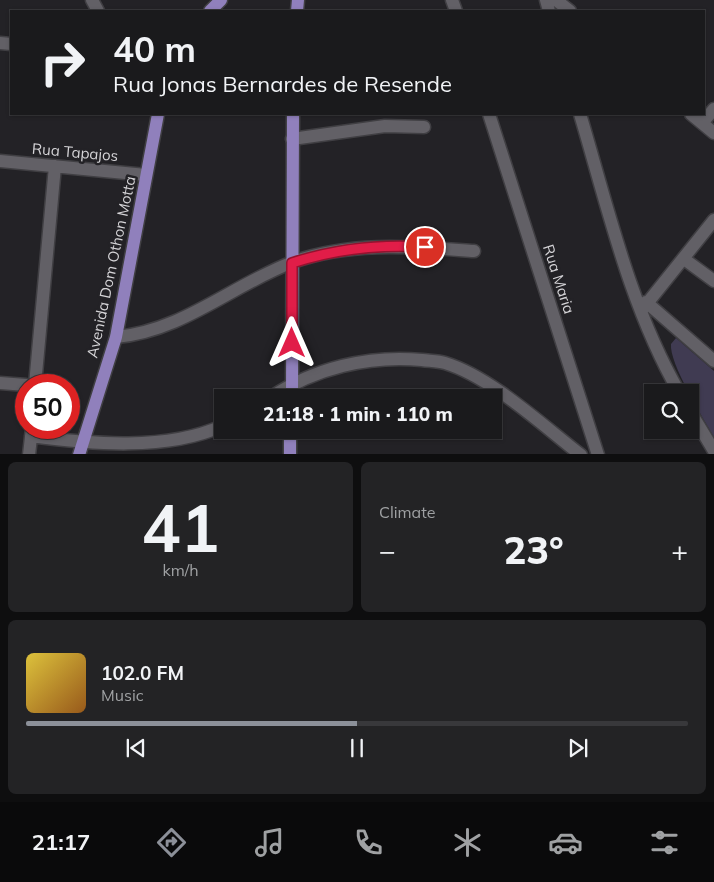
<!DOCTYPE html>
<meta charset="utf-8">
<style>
:root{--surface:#1a1a1c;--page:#232325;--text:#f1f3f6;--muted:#9fa1a3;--line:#38383b;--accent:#8c9099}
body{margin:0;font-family:Mulish,sans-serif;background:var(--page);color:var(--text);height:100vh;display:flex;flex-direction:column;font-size:19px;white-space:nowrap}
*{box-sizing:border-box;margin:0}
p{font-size:16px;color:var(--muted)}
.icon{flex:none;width:28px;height:28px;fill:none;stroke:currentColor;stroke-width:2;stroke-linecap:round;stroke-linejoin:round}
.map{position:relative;height:454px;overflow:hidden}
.drawer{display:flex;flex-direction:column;gap:8px;padding:8px;background:#0e0e0f;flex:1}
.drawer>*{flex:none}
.guide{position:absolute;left:10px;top:10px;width:695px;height:105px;border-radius:0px;box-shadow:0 1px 4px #0004,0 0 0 1px var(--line);background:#1a1a1c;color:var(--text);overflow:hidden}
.fabs{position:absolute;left:644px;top:384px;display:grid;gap:10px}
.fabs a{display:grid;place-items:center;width:55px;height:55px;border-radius:0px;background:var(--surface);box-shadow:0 1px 4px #0004,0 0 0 1px var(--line);font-size:25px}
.speed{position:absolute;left:15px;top:374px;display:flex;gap:10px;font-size:25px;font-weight:700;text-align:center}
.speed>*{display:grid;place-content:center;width:65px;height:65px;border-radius:50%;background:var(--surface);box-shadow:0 1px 4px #0004,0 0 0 1px var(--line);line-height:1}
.speed .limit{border:8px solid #d22;background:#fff;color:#111}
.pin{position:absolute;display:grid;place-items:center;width:42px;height:42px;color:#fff;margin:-21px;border:2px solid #fff;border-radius:50%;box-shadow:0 1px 5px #0007}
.me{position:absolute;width:55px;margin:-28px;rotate:0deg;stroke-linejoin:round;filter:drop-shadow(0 0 4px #0008)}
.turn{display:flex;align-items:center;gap:18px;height:105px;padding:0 20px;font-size:22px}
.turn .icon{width:65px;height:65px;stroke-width:2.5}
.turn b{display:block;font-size:35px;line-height:42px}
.big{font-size:38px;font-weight:800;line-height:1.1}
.drawer .widget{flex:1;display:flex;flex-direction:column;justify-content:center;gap:8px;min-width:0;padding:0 18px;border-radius:8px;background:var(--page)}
.drawer .dial{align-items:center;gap:0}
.dial b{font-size:65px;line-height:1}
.song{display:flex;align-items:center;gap:15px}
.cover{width:60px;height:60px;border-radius:8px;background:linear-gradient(135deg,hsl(50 70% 55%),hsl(30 70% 35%))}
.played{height:5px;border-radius:2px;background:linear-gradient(90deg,var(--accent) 50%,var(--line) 50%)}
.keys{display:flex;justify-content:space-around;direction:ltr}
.heat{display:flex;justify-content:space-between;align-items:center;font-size:28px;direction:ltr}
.drawer .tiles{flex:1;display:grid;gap:8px;grid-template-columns:1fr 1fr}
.widget:last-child{grid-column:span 2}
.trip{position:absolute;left:214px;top:389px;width:288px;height:50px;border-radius:0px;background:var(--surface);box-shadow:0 1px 4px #0004,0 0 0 1px var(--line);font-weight:800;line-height:50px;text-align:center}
.dock{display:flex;height:80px;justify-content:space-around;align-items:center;background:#0a0a0b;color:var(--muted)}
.dock .icon{width:35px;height:35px}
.dock .on{color:var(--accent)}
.dock b{font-size:22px;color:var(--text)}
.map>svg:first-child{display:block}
.green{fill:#403b52}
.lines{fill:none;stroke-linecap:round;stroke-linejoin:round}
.minor-casing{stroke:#403f43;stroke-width:15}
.major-casing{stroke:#403f43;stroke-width:15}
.minor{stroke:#626066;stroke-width:12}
.major{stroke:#9080bc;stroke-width:12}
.route-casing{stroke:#92132f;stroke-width:12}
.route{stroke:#e11d48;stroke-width:9}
.labels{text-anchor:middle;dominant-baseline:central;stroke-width:5;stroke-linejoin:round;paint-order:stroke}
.street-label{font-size:15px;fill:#d5d4d7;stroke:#232226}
</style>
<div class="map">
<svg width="714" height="455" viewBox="0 0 714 455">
<rect width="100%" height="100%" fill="#232226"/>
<path class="green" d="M 676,338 L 714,371 L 714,437 C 703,418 669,363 671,344 Z"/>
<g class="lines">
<defs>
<path id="minor" d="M 92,0 L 98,11
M 452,0 L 456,11
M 546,0 L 549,11
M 556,0 L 570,11
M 0,43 L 11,44
M 489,114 L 598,455
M 580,114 C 608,208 630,307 679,392
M 691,114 L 714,133
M 702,123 L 714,109
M 292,139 L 385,126 L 424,127
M 0,161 L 146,175
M 684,259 L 714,281
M 646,302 L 714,361
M 641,311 L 714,220
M 116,337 C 183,331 232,285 293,262 C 352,241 414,247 474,251
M 0,383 L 26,385
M 35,385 L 55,166
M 270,398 C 314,368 369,355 422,360 C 429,361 438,361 445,363 C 491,377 542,425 581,455
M 690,411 L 714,451
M 31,436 C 90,444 167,451 222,426
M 29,455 L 32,428"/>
<path id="major" d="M 210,11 L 221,0
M 297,11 L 298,0
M 292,398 L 293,114
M 79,455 L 116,337 L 158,114
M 290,455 L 290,430"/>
</defs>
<use href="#minor" class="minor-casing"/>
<use href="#major" class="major-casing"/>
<use href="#minor" class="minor"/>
<use href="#major" class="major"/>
</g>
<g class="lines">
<defs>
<path id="route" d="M 292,343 L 292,263 C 335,249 380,244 425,247"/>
</defs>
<use href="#route" class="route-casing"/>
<use href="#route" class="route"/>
</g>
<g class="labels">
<g class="street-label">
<text transform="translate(75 152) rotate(5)">Rua Tapajos</text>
<text transform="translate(111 267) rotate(-78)">Avenida Dom Othon Motta</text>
<text transform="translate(559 279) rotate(72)">Rua Maria</text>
</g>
</g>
</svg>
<div class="fabs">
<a><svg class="icon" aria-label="search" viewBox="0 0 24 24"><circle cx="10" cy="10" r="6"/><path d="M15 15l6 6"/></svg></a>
</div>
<div class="speed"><div class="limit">50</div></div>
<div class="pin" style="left:425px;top:247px;background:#d93025"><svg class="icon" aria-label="arrive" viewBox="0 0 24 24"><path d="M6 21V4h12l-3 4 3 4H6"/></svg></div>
<svg class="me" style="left:292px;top:343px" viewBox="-20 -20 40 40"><path d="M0-17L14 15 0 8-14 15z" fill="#e11d48" stroke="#fff" stroke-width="4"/></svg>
<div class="trip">21:18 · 1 min · 110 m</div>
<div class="guide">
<div class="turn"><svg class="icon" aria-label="right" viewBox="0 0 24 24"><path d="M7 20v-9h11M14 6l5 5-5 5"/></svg><div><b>40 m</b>Rua Jonas Bernardes de Resende</div></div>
</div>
</div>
<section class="drawer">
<div class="tiles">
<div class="widget dial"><b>41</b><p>km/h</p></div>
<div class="widget"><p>Climate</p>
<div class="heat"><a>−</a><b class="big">23°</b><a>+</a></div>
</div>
<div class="widget">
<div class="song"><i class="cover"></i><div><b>102.0 FM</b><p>Music</p></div></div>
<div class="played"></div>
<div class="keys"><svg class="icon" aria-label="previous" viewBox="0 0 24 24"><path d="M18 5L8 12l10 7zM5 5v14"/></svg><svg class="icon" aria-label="pause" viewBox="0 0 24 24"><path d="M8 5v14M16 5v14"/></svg><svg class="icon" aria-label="next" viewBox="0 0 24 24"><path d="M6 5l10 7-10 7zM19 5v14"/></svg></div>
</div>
</div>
</section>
<nav class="dock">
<b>21:17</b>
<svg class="icon on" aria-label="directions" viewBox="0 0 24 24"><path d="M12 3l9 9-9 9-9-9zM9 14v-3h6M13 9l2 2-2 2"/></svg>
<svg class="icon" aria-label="music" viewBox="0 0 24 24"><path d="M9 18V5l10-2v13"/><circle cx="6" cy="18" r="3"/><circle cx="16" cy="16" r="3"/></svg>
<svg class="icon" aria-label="phone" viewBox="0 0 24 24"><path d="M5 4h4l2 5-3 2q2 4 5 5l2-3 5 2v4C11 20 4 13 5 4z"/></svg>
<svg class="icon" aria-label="climate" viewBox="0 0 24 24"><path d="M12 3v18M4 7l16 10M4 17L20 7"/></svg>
<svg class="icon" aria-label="car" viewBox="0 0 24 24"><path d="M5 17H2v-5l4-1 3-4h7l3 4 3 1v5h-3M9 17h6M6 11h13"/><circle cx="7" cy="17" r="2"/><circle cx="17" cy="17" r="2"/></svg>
<svg class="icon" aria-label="filters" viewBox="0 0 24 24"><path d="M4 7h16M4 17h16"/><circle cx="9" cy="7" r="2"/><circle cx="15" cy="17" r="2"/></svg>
</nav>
